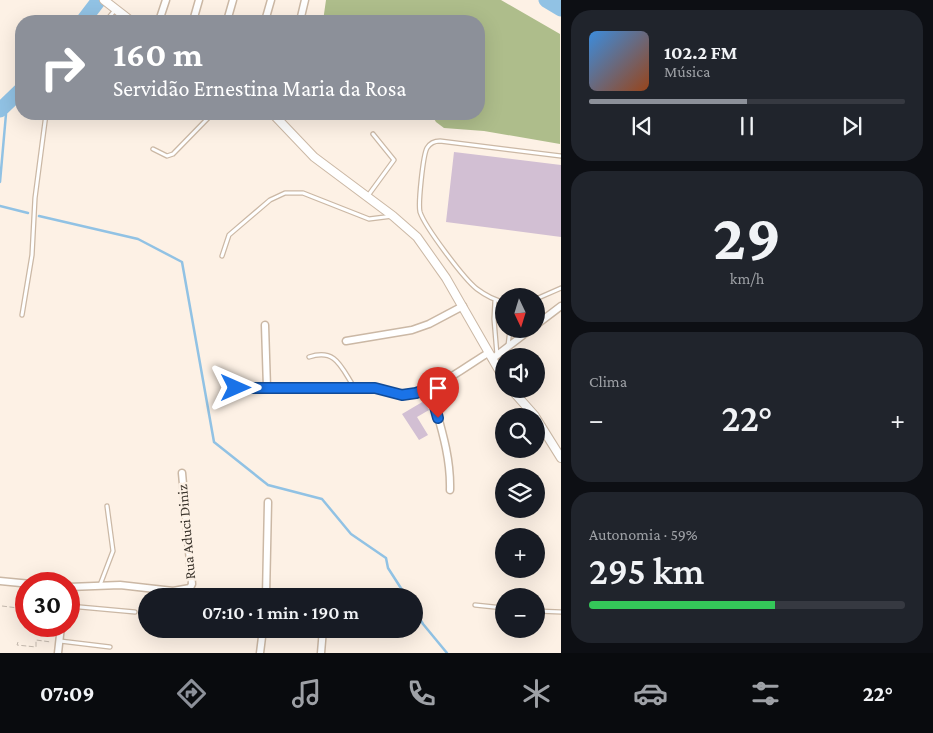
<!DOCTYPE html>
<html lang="pt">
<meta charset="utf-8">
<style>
:root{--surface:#171b24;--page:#20242c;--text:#f1f3f6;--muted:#9ea1a6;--line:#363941;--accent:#8c9099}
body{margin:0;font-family:"Crimson Pro",serif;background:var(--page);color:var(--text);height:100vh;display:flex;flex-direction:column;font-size:19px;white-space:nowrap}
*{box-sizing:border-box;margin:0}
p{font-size:16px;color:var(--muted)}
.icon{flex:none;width:28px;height:28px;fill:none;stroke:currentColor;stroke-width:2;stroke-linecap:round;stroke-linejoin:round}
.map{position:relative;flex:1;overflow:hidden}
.sheet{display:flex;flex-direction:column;gap:10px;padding:10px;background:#0d0f14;width:372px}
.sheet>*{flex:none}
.guide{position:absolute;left:15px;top:15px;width:470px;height:105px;border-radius:20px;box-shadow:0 5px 20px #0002;background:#8c9099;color:#fff;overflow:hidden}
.needle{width:32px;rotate:176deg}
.buttons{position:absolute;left:495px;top:288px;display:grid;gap:10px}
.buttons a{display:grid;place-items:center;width:50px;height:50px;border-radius:50%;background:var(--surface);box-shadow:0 5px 20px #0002;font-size:25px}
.speed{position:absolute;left:15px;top:572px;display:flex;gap:10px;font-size:25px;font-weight:700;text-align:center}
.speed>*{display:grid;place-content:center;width:65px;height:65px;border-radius:50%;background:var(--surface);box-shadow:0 5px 20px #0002;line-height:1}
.speed .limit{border:8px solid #d22;background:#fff;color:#111}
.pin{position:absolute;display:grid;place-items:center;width:42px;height:42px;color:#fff;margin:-51px -21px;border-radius:50% 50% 50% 0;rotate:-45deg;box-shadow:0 0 5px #0007}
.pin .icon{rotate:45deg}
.me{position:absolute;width:55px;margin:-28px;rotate:90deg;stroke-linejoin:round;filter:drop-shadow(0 0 4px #0008)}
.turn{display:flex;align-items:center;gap:18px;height:105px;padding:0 15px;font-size:22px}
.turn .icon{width:65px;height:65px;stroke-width:2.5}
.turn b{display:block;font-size:35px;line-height:42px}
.big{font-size:38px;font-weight:600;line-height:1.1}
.sheet .widget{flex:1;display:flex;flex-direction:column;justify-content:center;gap:8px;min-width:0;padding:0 18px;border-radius:20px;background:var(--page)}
.sheet .dial{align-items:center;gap:0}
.dial b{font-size:65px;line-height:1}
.song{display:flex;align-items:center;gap:15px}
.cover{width:60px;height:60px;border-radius:8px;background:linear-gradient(135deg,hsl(210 70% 55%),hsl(20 70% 35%))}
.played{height:5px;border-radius:2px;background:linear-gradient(90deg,var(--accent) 50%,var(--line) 50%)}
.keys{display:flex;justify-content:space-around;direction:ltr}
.heat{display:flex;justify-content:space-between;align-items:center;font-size:28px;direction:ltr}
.charge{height:8px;border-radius:4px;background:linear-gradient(90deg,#34c759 59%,var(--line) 0)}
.trip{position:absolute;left:138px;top:588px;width:285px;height:50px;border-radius:25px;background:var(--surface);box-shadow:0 5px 20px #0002;font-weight:600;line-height:50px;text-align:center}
.tabs{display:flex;height:80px;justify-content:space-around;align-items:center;background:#090b0e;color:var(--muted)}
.tabs .icon{width:35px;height:35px}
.tabs .on{color:var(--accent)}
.tabs b{font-size:22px;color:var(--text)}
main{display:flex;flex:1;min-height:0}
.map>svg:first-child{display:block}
.forest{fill:#aebd8b}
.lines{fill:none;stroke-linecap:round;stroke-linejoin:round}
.stream{stroke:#91c2e4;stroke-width:2.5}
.river{stroke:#91c2e4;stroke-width:15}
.building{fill:#d2bfd3}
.service-casing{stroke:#cbb8a5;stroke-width:5.5}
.minor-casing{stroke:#cbb8a5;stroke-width:9}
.tertiary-casing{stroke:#cbb8a5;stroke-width:10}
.path{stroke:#c4b9ae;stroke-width:1;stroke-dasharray:5 2.5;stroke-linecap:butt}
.service{stroke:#fff;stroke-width:3}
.minor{stroke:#fff;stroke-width:6}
.tertiary{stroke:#fff;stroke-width:8}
.route-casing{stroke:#114b97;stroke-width:12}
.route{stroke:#1a73e8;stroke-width:9}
.labels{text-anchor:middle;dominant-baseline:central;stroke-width:5;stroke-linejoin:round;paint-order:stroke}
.street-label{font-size:15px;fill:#3e372f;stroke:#fdf1e5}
</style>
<main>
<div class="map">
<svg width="561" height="653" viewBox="0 0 561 653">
<rect width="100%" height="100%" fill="#fdf1e5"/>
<path class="forest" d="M 326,0 L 501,0 L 560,34 L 560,144 L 484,131 L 444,128 L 436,122 L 431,114 L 479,114 L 479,21 L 323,21 Z"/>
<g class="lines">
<path class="stream" d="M 0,182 L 6,114 L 3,108
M 0,206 L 28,213
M 39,216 L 138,239 L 182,262 L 214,442 L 268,485 L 322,499 L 351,534 L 386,558 L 388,568 L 406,596
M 414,609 L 423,624 L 447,653"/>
<path class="river" d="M 546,0 L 561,9
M 83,21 L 99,0
M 0,110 L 21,90"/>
</g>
<path class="building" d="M 454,152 L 561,165 L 561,237 L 446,222 Z
M 424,401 L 429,410 L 417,417 L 428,435 L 419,440 L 402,414 Z"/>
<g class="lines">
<defs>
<path id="service" d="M 106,21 L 115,10
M 153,149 L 167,156 L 173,154 L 212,114
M 367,197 L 394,160 L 373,134
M 222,256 L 229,235 L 270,200 L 285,193 L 303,193 L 369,219 L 393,216
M 536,299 L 561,288
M 495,300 L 494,319 L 497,355
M 504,302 C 494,300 485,295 477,289 C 464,279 425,227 420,212 C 418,204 423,155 427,148 C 430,143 434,141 440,141 L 561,156
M 22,315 L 32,255 L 35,198 L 46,114
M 508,346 L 510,329
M 309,357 C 336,348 341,367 354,387
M 100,585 L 113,551 L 107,506
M 475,605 L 504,608
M 69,606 L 135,612
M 536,611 L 561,612
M 60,641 L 110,647"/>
<path id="minor" d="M 159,21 L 166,0
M 193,21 L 199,0
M 227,21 L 233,0
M 265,21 L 271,0
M 300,21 L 305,0
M 265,325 L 267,388
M 536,325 L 561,306
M 346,341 L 412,330 L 429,324 L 463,306
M 492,359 L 531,329
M 236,388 L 375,388 C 384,390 393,394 401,395 C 429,396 465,367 488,353
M 430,388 C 439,422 451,454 450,490
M 0,581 L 31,584
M 69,587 L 120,585 L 173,591 L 190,588 L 192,584 L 182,473
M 266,596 L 268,502
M 58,653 L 61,626
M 260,653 L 263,629
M 321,653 L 323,629"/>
<path id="tertiary" d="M 104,0 L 131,21
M 273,114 L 314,157 L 393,216 L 417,237 L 446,278 L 504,379
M 511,389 L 535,416
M 536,418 L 561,458"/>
</defs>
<use href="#service" class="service-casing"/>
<use href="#minor" class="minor-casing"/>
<use href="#tertiary" class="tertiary-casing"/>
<path class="path" d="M 2,606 L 26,609
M 18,642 L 17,645 L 36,647 L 36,640 L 51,642"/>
<use href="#service" class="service"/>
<use href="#minor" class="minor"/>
<use href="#tertiary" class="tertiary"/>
</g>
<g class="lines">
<defs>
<path id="route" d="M 236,388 L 375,388 L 402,395 L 416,393 L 430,388 L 438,418"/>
</defs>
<use href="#route" class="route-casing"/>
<use href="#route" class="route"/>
</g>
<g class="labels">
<g class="street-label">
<text transform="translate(186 532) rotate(-95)">Rua Aduci Diniz</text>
</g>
</g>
</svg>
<div class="buttons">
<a><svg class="needle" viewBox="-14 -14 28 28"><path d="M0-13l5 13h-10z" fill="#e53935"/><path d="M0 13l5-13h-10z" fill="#9ea1a6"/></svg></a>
<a><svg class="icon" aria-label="sound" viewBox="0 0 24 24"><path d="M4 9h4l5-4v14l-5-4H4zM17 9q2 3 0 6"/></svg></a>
<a><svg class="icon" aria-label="search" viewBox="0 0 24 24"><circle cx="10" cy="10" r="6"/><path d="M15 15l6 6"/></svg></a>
<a><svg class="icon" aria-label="layers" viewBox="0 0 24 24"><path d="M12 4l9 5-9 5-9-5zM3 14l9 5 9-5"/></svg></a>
<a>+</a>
<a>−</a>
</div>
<div class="speed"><div class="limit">30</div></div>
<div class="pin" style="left:438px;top:418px;background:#d93025"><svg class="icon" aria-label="arrive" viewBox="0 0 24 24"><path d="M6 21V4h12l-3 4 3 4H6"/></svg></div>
<svg class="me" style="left:236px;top:388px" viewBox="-20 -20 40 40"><path d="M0-17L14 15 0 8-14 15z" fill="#1a73e8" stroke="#fff" stroke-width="4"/></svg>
<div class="trip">07:10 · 1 min · 190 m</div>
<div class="guide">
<div class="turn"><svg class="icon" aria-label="right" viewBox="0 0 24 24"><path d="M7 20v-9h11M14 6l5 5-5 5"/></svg><div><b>160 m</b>Servidão Ernestina Maria da Rosa</div></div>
</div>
</div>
<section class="sheet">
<div class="widget">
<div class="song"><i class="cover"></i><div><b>102.2 FM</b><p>Música</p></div></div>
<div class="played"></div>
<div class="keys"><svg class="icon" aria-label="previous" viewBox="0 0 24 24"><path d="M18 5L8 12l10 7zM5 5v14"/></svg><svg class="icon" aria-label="pause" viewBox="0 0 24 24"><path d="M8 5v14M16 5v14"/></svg><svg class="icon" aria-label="next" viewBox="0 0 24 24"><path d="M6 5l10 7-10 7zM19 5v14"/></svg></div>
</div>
<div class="widget dial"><b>29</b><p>km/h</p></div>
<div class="widget"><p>Clima</p>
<div class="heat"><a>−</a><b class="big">22°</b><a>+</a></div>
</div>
<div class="widget"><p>Autonomia · 59%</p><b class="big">295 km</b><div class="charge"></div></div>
</section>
</main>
<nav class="tabs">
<b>07:09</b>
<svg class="icon on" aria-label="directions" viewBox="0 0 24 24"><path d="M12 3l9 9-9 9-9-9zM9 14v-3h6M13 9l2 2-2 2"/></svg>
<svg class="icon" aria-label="music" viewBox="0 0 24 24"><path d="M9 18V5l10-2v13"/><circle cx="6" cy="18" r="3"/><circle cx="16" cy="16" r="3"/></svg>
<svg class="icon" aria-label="phone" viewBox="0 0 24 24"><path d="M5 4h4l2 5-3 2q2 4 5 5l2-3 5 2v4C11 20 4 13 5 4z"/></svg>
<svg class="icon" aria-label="climate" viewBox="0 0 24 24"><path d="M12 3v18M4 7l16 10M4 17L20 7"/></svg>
<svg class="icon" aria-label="car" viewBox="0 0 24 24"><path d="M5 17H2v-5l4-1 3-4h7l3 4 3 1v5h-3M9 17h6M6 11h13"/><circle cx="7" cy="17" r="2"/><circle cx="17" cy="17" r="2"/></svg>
<svg class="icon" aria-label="filters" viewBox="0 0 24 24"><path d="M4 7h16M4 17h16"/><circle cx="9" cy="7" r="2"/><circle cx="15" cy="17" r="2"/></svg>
<b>22°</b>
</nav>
